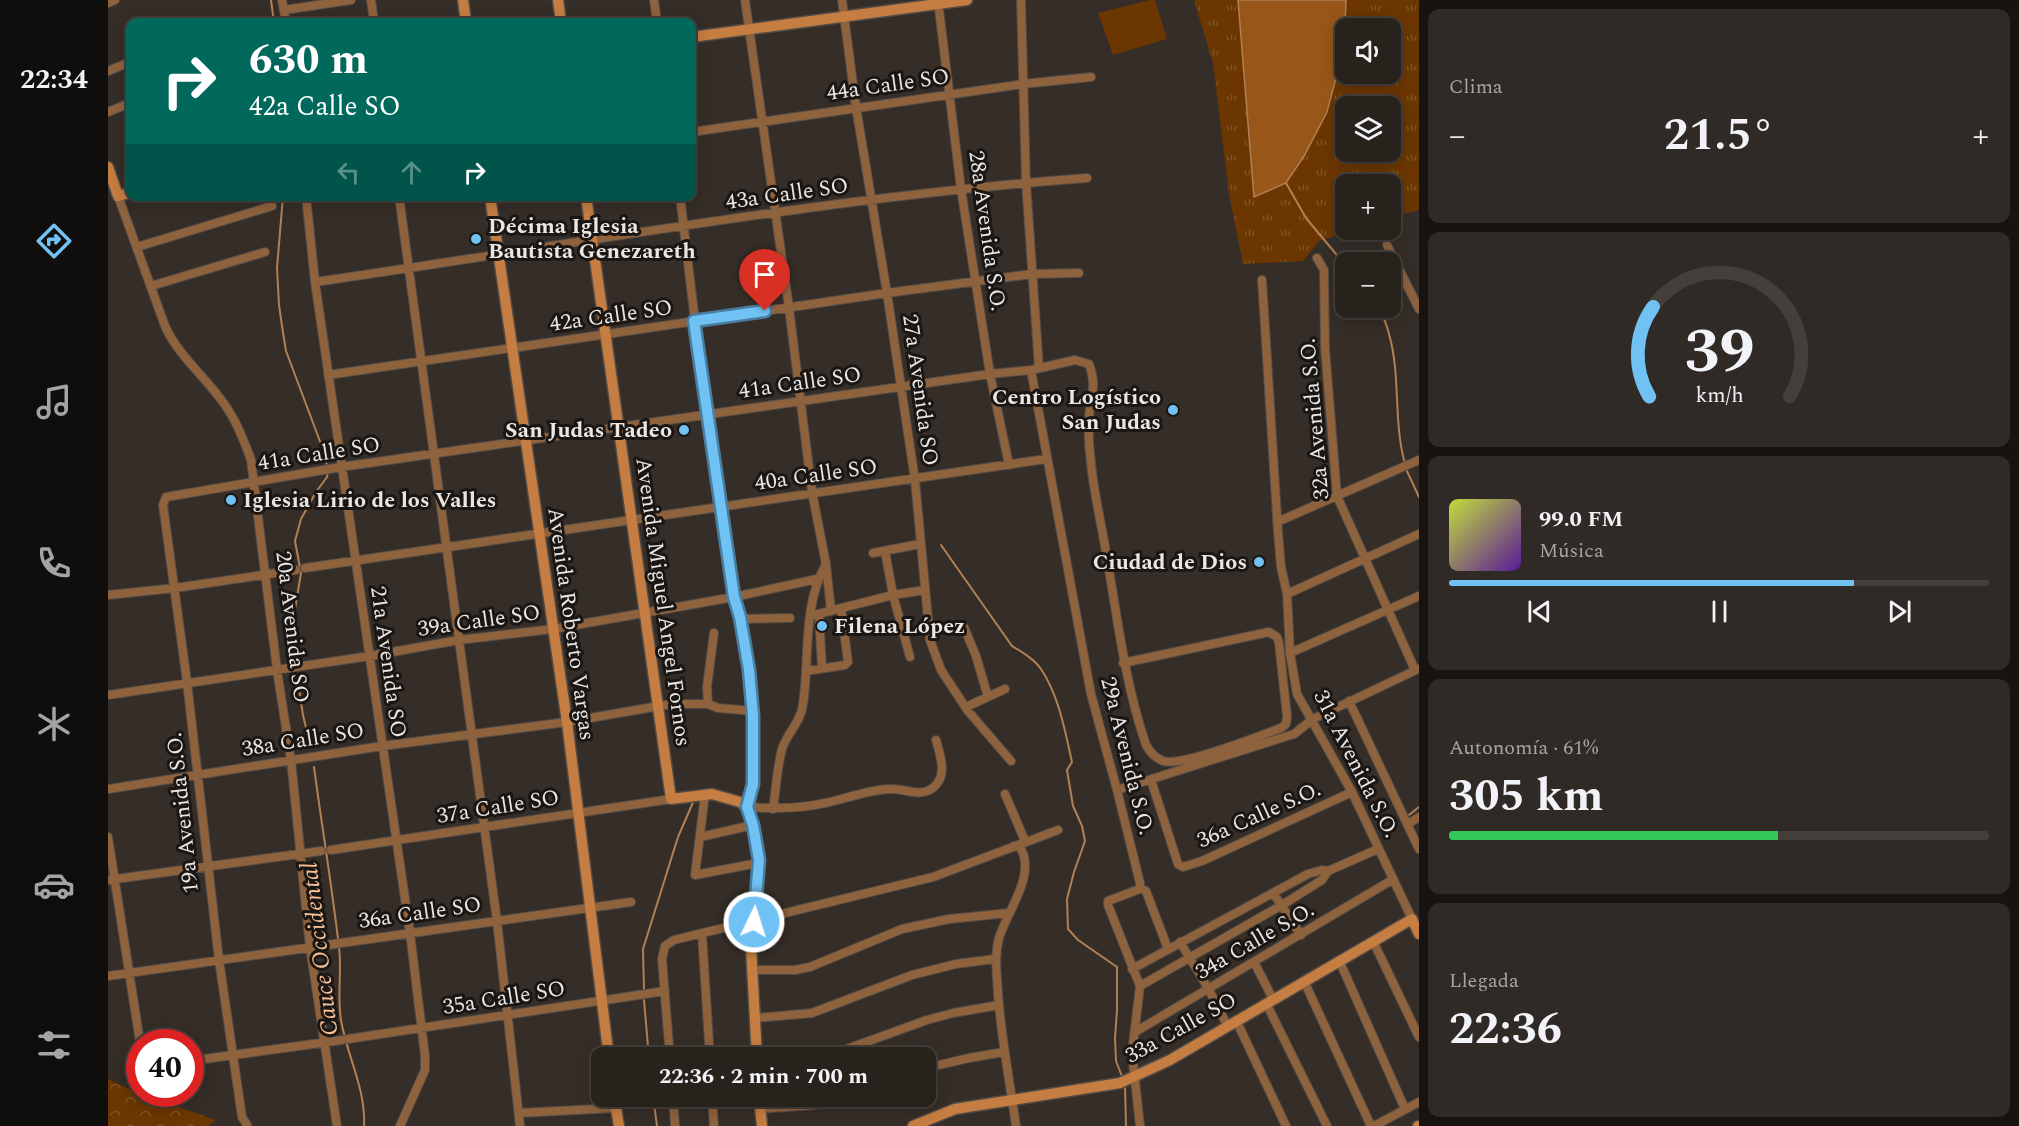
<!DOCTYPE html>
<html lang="es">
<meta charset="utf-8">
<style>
:root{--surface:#28221d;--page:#302a26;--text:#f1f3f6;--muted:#a5a4a4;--line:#443f3b;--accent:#70c1f4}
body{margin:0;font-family:Spectral,serif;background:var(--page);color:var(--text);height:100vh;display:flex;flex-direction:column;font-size:22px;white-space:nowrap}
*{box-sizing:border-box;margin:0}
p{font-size:20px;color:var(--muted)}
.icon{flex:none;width:33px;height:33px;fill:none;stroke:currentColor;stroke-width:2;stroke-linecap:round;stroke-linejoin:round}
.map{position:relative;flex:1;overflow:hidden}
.sheet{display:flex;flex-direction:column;gap:9px;padding:9px;background:#161310;width:600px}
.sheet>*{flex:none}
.hud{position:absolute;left:18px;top:18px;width:570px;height:183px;border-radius:12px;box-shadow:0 3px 15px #0003,0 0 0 2px var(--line);background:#00695c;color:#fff;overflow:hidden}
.controls{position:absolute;left:1227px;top:18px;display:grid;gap:12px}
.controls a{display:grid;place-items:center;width:66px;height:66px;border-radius:12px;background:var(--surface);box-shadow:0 3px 15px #0003,0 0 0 2px var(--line);font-size:30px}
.speed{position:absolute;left:18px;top:1029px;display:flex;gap:12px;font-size:30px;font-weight:700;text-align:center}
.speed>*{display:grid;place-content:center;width:78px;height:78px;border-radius:50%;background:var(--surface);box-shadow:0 3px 15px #0003,0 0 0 2px var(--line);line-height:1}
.speed .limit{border:9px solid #d22;background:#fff;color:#111}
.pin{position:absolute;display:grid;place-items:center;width:51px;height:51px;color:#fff;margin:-62px -26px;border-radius:50% 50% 50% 0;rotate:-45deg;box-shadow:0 0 6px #0007}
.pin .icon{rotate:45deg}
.me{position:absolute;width:66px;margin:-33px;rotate:4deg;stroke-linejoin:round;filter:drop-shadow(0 0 4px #0008)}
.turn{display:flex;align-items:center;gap:21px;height:126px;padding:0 24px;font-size:27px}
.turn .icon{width:78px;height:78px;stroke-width:2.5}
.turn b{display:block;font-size:42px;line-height:51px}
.lanes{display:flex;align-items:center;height:57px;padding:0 24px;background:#0003;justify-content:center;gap:30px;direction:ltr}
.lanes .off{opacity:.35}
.big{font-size:45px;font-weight:700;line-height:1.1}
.sheet .card{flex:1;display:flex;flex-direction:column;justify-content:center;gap:9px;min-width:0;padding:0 21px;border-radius:12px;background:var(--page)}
.sheet .dial{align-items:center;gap:0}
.dial svg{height:156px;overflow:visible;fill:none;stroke:var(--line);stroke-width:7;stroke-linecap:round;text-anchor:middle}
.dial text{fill:var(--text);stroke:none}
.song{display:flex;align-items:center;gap:18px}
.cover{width:72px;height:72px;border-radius:9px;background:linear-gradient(135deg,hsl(70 70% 55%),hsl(270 70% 35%))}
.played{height:6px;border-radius:3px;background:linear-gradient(90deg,var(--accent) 75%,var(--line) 75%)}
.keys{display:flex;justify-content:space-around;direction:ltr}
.heat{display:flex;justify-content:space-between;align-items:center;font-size:33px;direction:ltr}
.charge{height:9px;border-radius:4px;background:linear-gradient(90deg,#34c759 61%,var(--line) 0)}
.trip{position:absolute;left:483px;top:1047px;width:345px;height:60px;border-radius:12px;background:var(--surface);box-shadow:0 3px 15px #0003,0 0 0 2px var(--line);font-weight:700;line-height:60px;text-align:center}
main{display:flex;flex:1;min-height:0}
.tab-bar{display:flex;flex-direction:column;width:108px;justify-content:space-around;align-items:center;background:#100e0c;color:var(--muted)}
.tab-bar .icon{width:42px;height:42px}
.tab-bar .active{color:var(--accent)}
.tab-bar b{font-size:27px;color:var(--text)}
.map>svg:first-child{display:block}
.grass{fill:url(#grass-tufts);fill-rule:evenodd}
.park{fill:url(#park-crowns)}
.pitch{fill:#6b3600}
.water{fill:#985619;stroke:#b18155;stroke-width:1.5}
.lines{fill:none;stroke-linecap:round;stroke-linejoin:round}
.stream{stroke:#b18155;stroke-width:2}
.street-casing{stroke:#524b45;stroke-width:10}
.secondary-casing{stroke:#524b45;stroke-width:13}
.street{stroke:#8f623e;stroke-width:8}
.secondary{stroke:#c57d41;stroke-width:10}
.route-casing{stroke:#497d9f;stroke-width:15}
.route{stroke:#70c1f4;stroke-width:10}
.poi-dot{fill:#70c1f4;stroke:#1a1613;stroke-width:2}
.labels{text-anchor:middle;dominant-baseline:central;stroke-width:6;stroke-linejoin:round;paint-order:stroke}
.street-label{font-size:22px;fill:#ece6e2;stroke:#1a1613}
.poi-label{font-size:22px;font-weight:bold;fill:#ece6e2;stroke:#1a1613;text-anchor:start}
.water-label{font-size:24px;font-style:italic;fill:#f9c096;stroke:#1a1613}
</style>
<main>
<nav class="tab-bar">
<b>22:34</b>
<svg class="icon active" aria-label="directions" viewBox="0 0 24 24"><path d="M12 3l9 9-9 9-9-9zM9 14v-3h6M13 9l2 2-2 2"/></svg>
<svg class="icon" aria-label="music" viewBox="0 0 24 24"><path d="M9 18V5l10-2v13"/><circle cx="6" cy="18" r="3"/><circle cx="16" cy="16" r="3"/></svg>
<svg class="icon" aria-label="phone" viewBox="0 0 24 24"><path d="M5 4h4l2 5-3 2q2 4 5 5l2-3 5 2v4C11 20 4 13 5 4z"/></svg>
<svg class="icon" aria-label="climate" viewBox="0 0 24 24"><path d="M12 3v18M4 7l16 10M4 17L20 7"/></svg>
<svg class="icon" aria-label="car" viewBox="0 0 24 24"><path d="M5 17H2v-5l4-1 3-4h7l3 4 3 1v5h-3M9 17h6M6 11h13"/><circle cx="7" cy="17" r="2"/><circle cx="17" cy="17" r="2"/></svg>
<svg class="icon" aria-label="filters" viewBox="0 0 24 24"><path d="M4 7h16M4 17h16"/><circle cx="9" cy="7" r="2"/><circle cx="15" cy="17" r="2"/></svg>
</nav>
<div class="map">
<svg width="1311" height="1126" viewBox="0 0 1311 1126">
<defs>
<pattern id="grass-tufts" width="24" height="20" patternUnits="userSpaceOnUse" patternTransform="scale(1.5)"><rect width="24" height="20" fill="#6b3600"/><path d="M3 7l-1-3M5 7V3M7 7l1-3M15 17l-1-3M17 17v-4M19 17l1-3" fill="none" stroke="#805325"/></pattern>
<pattern id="park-crowns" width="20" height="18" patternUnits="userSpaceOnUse" patternTransform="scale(1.5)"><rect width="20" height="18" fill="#6b3600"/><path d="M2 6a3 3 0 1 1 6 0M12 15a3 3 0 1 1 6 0" fill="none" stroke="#805325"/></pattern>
</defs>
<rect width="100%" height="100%" fill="#352d27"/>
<path class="grass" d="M 1086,0 L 1311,0 L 1311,210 L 1283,217 L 1282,184 L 1238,184 L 1238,230 L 1245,230 L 1211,241 L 1195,261 L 1135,264 L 1121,194 L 1105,63 ZM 1238,28 L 1282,28 L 1282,74 L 1238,74 ZM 1238,106 L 1282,106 L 1282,152 L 1238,152 Z"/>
<path class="park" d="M 0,1079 L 32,1094 L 108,1120 L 100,1126 L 0,1126 Z"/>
<path class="pitch" d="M 1042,0 L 1047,0 L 1059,39 L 1005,55 L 990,13 Z"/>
<path class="water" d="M 1130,0 L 1238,0 L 1236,48 L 1219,112 L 1196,156 L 1178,183 L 1146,197 Z"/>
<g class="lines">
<path class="stream" d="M 163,0 L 166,22
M 1178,183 L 1198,218 L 1238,266
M 175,196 L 169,268 L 171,305 L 174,326 L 178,351 L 216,452 L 220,471 L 219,477 L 208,492 L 193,519 L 187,541 L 193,573 L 185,621 L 187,664
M 1271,308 C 1275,316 1279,325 1281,334 C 1293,376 1285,421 1297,464
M 1298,469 L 1311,497
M 833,545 L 904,646 C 914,652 926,659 933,669 C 951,696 957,731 964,762 L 959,770 L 965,806 L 974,826 L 977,841 L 966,872 L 959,899 L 960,929 L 970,940 L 1009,967 L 1009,1010 L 1007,1038 L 1008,1061 L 1015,1079
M 188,670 L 195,715 L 202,745
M 206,767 C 214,827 224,887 231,947 C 234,971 229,996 233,1020 C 239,1056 258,1089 256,1126
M 1301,815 L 1311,807
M 536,990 L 535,949 L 570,837 L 586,800
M 536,1000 L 541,1058
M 1017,1085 L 1018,1126
M 545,1096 L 549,1126"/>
<defs>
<path id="street" d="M 174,0 L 178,22
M 263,0 L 266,22
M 546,0 L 549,22
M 637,0 L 681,308 L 704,492 L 718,564 L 723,611
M 734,0 L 748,107 L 779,293 L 807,480 L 822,640 L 833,670 L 860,711 L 903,761
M 913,0 L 918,182 L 931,368
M 830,1 L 853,189 L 882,374 L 901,465
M 0,3 L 7,0
M 176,10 L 243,0
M 113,22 L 117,21
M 0,71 L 22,62
M 0,112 L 22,103
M 584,132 L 915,84 L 983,77
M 10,196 L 57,326 C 71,357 98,377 117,405 C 129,422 136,440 143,460 L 169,670 L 183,760 L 202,947 L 229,1126
M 198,196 L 207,282 L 302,933 L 317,1056 L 317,1070 L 292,1126
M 291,196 L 389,921 L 412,1126
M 572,196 L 587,321 L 626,597 C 645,655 655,748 639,807 C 666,809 691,809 717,803 C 737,799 766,788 785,789 C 799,789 813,798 826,787 C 840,775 832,755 828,740
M 1279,245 L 1311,309
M 29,247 L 164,206
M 1209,258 L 1216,270 L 1217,348 L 1229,496 L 1307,670
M 1154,280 L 1170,532 L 1173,567 L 1179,594 L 1182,653 L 1189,694 L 1244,792 L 1304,919
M 207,282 C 464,245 720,197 979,178
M 43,286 L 157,252
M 923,370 L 983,694 L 1009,790 L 1032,883 L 1032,888 L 1029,890 L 1000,901 L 1000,905 L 1032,986 L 1024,1053 L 1032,1126
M 220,375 L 779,293 L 924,274 L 971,273
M 1169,522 L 1311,460
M 777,551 L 785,595 L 802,657
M 765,553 L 812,544
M 197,568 C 444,531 691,496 938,459
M 1179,594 L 1311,534
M 0,595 L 67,588 L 188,570
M 711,614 L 714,668
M 702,616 L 785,595 L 817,590
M 633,619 L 682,618
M 856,627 L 868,656 L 880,697
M 1182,653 L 1311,596
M 698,671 L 737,665 L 740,662 L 733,608
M 0,695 L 262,656 L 351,640 L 445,629 L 626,597 L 709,579
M 1241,701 L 1311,849
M 600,704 L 599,687 L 606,633
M 858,707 L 897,689
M 1043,780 L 1070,864 L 1075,867 L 1094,861 L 1244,792
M 0,789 L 274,746 L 459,722 L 563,704 L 600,704 L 610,708 L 645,711
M 1009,790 L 1186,734 L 1205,719 L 1310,669
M 597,794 L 587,875 L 650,863
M 897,794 L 917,841
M 665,809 C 668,789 669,768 674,749 C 679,733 693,722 695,704 C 702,658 694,606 718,564
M 1300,824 L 1311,817
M 0,837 L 32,1042
M 592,837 L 645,825
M 906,846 L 912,847 C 929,875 899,911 891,938 C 886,956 889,974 890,993 C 893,1038 902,1082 908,1126
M 223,850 L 563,799
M 0,880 L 213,851
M 1032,888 L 1038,891 L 1060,949
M 1165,893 L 1193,935
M 594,934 L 602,1058
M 1265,941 L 1311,1037
M 1072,942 L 1100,988 L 1119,1025
M 1231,960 L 1297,1109
M 1146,962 L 1165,999
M 1024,969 L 1200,874 L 1214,870 L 1220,871
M 644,970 L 687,970 L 702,967 L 794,929 L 841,919 L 901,913
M 0,976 L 523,902
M 1196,981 L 1263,1126
M 1032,986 L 1174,905 L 1214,880 L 1220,871 L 1270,849
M 1158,1003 L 1219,1126
M 648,1018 L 704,1013 L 804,975 L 848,964 L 887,959
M 1128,1020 L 1178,1126
M 1027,1032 L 1284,880
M 240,1039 L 557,991
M 562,1058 L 554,959 L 557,946 L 566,940 L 825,877 L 950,830
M 714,1058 L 819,1020 L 845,1013 L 891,1005
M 82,1061 L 234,1040
M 818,1068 L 861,1058 L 896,1052
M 565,1096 L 567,1126
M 604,1096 L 606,1126
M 652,1109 L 707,1105 L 746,1096
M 411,1113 L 508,1108
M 139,1125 L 134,1117 L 111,960 L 79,682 L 55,505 L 58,497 L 233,467 L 882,374 L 923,370 L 967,360 L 981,364 C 989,385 983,396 981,417 C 980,432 981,448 983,463 C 986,495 994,526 999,558 C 1010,622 1017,683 1038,745 C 1042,752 1047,758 1055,761 C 1074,767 1151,736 1173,728 L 1178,724 L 1179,716 L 1171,643 L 1169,637 L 1161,632 L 1015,663
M 1266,1126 L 1311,1102"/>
<path id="secondary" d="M 355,0 L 358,22
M 450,0 L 453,22
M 584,37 L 859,0
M 0,167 L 10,196 L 22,193
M 382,196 L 459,722 L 501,1058
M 478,196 L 563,799 L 604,794 L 632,802 L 639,807 L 645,825 L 651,860 L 643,946 L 649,1058
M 506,1096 L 511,1126
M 651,1096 L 654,1126
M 805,1126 L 847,1109 L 1012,1083 L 1062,1060 L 1304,919 L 1311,934
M 1310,1126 L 1311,1126"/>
</defs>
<use href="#street" class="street-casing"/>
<use href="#secondary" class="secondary-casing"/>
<use href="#street" class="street"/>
<use href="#secondary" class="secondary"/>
</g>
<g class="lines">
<defs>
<path id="route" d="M 646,922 L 651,860 L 645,825 L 639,807 L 645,784 L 645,716 L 641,670 L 632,617 L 626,597 L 586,321 L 657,311"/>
</defs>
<use href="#route" class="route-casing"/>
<use href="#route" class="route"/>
</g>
<g class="poi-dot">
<circle cx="368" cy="239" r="6"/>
<circle cx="1065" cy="410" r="6"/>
<circle cx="576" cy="430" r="6"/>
<circle cx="123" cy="500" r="6"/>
<circle cx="1151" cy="562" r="6"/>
<circle cx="714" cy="626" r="6"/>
</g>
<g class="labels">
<g class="street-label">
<text transform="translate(780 85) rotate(-8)">44a Calle SO</text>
<text transform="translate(679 194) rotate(-8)">43a Calle SO</text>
<text transform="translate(879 231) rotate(82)">28a Avenida S.O.</text>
<text transform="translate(503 316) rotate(-8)">42a Calle SO</text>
<text transform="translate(692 383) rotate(-8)">41a Calle SO</text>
<text transform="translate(812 390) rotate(82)">27a Avenida SO</text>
<text transform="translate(1207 419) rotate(-95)">32a Avenida S.O.</text>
<text transform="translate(211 454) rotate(-9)">41a Calle SO</text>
<text transform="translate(708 475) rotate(-8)">40a Calle SO</text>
<text transform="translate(555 602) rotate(82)">Avenida Miguel Angel Fornos</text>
<text transform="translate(371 621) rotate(-8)">39a Calle SO</text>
<text transform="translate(463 624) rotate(82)">Avenida Roberto Vargas</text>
<text transform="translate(184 627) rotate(83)">20a Avenida SO</text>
<text transform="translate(280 662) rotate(82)">21a Avenida SO</text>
<text transform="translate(195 740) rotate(-9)">38a Calle SO</text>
<text transform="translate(1019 756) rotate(76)">29a Avenida S.O.</text>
<text transform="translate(1248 764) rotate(63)">31a Avenida S.O.</text>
<text transform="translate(390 807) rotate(-9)">37a Calle SO</text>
<text transform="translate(75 813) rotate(-96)">19a Avenida S.O.</text>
<text transform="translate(1151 815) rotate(-24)">36a Calle S.O.</text>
<text transform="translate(312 913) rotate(-8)">36a Calle SO</text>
<text transform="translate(1147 941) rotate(-30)">34a Calle S.O.</text>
<text transform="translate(396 998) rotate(-9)">35a Calle SO</text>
<text transform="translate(1073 1028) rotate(-29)">33a Calle SO</text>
</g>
<g class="poi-label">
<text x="380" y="226">Décima Iglesia<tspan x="380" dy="25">Bautista Genezareth</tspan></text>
<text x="1053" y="397" text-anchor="end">Centro Logístico<tspan x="1053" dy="25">San Judas</tspan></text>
<text x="564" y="430" text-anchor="end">San Judas Tadeo</text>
<text x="135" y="500">Iglesia Lirio de los Valles</text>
<text x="1139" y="562" text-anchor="end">Ciudad de Dios</text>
<text x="726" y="626">Filena López</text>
</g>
<g class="water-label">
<text transform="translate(212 949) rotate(-97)">Cauce Occidental</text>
</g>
</g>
</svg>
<div class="controls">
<a><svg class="icon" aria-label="sound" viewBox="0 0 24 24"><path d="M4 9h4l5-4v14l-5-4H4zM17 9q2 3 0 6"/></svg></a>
<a><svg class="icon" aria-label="layers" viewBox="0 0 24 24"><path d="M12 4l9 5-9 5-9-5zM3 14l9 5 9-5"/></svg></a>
<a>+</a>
<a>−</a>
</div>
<div class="speed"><div class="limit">40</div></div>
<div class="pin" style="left:657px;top:311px;background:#d93025"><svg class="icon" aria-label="arrive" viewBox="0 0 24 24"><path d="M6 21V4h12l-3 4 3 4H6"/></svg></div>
<svg class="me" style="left:646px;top:922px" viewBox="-20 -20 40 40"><circle r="17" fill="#70c1f4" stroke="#fff" stroke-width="3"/><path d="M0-11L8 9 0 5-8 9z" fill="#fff"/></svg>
<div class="trip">22:36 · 2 min · 700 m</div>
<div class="hud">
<div class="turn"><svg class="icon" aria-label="right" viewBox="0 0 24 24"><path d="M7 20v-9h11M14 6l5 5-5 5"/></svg><div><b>630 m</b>42a Calle SO</div></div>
<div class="lanes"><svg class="icon off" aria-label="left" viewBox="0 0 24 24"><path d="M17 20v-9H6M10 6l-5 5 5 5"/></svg><svg class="icon off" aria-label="ahead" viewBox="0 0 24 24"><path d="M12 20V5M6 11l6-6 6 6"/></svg><svg class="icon" aria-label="right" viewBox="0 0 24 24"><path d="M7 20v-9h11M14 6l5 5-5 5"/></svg></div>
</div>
</div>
<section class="sheet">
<div class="card"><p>Clima</p>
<div class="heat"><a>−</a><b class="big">21.5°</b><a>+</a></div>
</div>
<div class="card dial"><svg viewBox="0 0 100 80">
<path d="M14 69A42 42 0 1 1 86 69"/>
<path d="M14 69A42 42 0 0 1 16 23" stroke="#70c1f4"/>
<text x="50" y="56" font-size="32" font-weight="700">39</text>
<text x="50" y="72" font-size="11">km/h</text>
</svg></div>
<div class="card">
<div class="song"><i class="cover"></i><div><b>99.0 FM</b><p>Música</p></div></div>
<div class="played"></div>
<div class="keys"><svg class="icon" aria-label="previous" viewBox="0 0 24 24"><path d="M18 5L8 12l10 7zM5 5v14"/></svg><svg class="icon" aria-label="pause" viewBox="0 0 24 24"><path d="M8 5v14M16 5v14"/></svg><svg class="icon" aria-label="next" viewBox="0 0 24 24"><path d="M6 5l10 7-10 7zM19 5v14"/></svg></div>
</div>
<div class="card"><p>Autonomía · 61%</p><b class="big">305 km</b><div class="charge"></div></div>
<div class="card"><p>Llegada</p><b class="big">22:36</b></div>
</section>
</main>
